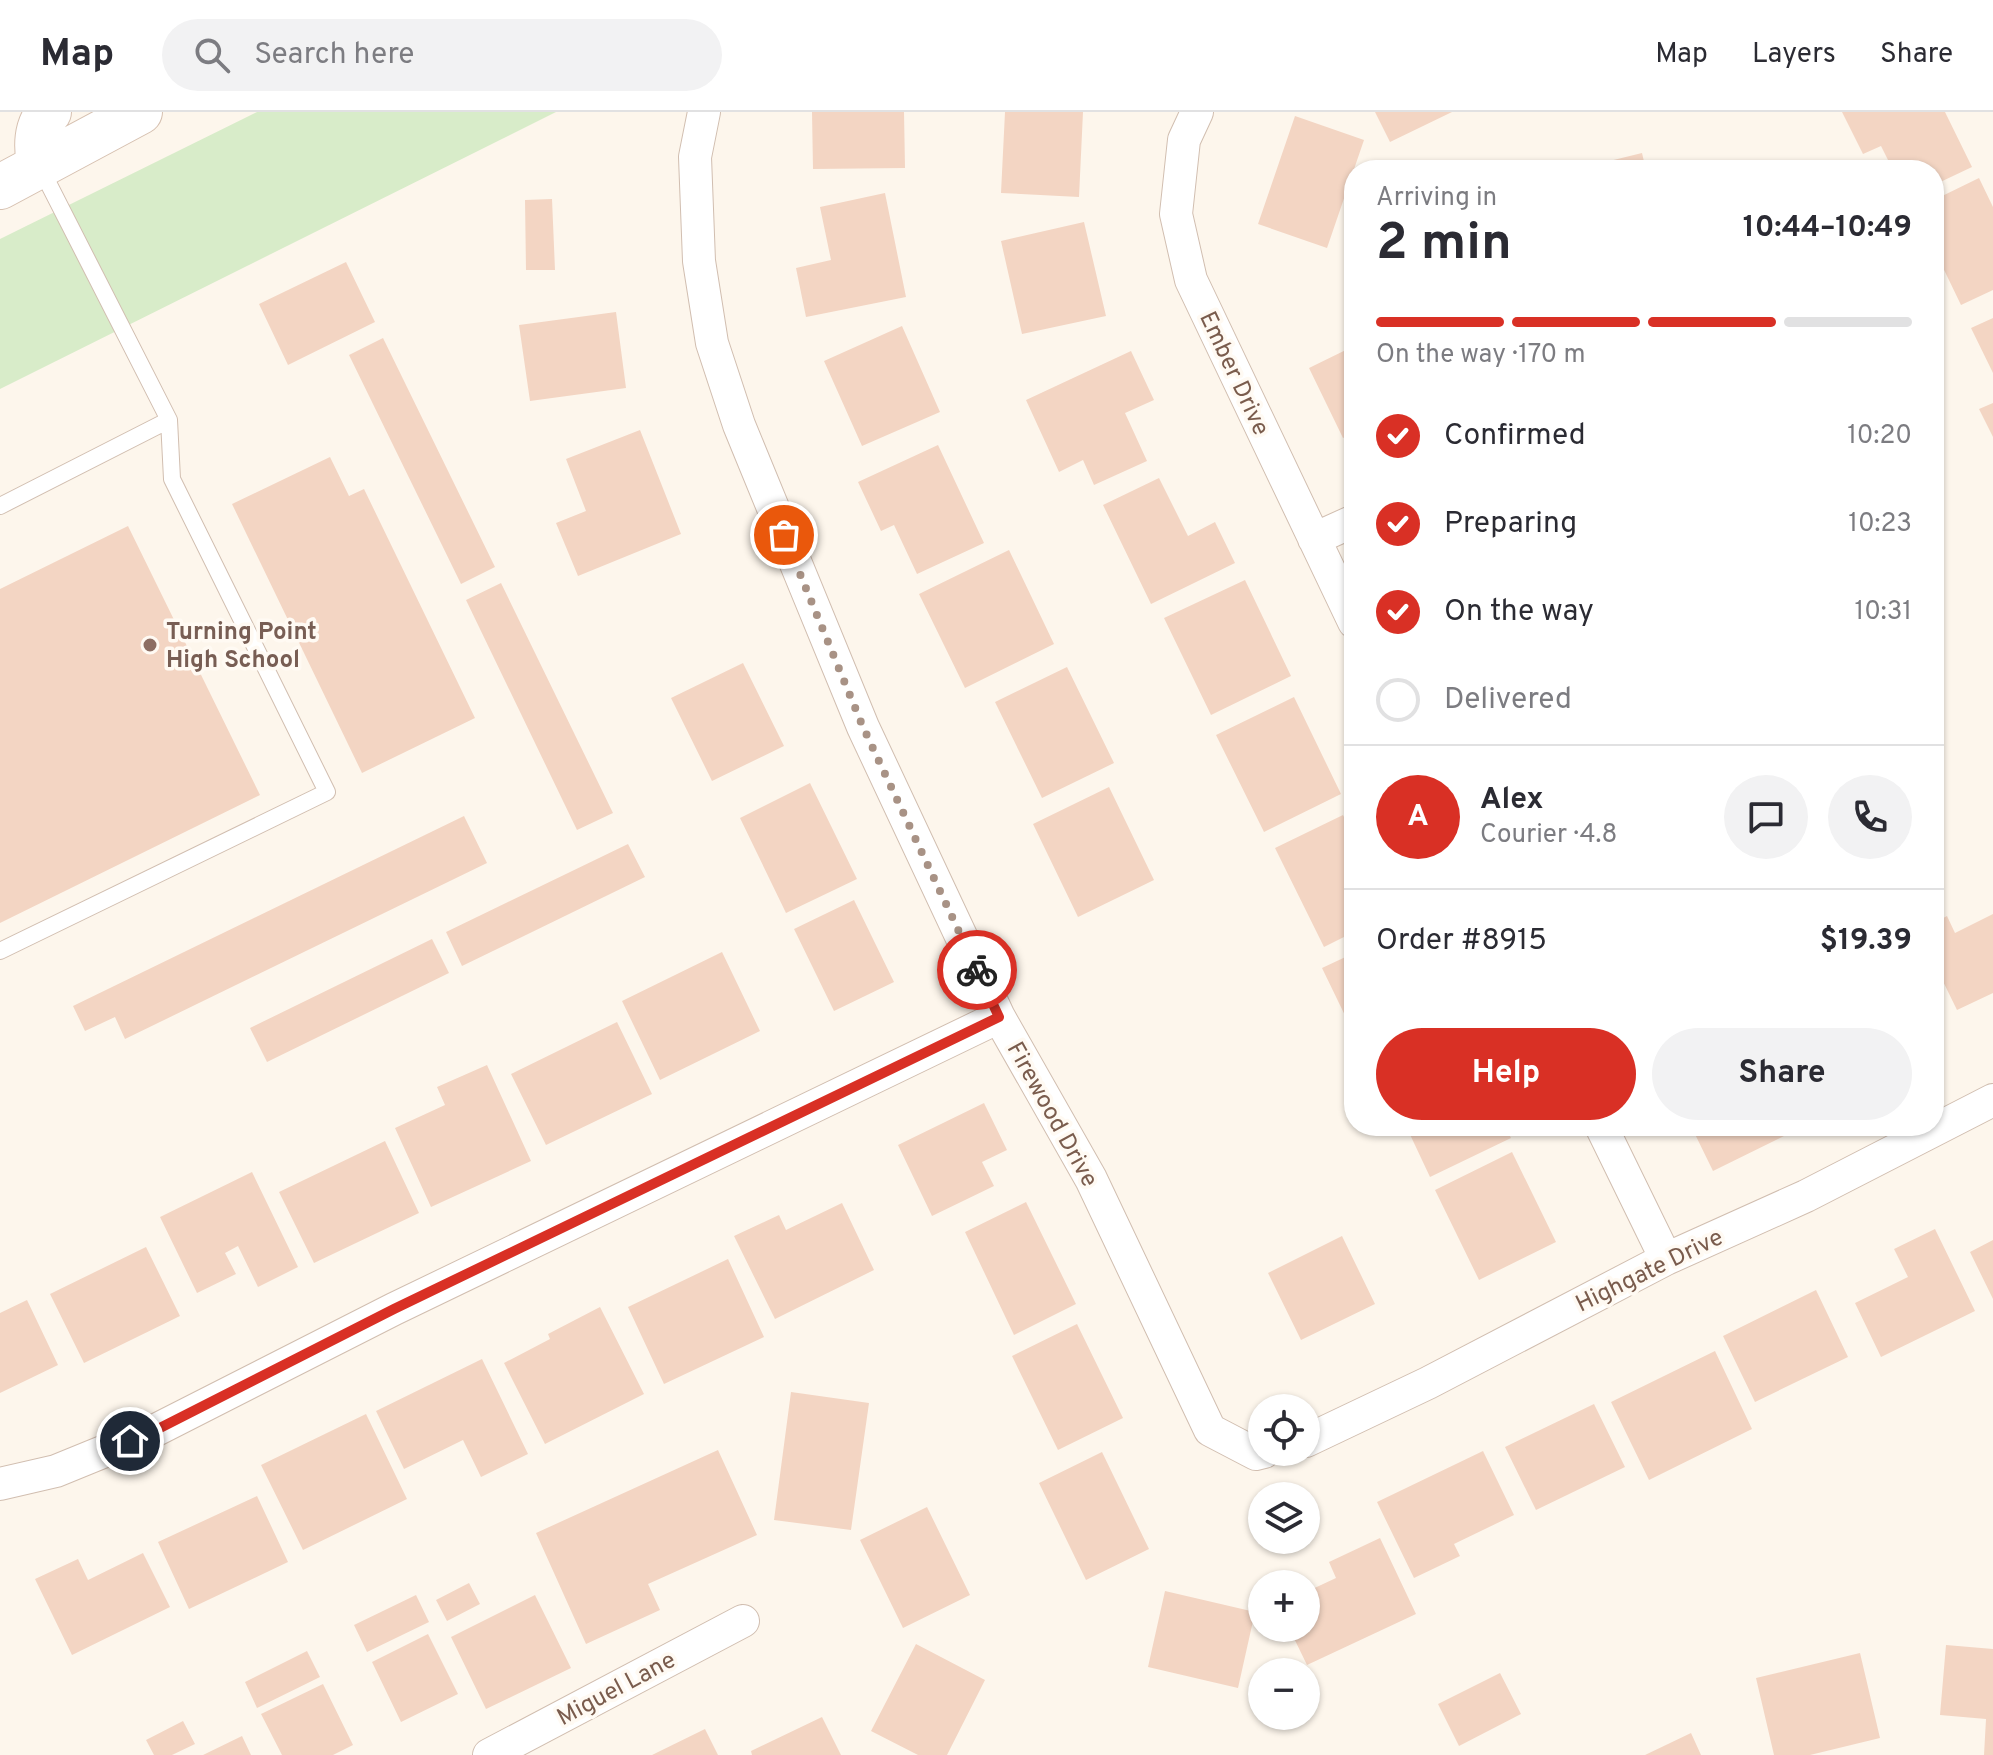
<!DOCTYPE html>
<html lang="en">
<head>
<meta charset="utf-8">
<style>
  body { margin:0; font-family:Overpass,sans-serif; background:#f2f2f3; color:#2b2b33; height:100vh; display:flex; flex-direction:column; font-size:30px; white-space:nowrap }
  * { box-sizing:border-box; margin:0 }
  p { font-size:26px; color:#7c7c81 }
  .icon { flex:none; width:44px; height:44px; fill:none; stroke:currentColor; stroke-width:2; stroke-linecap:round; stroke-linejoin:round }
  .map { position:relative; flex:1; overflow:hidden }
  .details { position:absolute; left:1344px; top:48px; width:600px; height:976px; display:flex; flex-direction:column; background:#fff; border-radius:32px; box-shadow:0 2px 6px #0004 }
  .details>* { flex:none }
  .buttons { position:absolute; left:1248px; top:1282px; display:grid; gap:16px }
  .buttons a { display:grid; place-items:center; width:72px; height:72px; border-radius:50%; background:#fff; box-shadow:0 2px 6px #0004; font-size:40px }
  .pin { position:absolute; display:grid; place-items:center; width:68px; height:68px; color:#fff; margin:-34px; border:4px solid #fff; border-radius:50%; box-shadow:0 2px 8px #0007 }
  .courier { position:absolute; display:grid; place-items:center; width:80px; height:80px; margin:-40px; border:6px solid #d93025; border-radius:50%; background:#fff; color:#222; box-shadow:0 2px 10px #0007 }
  .head em { font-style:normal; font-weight:700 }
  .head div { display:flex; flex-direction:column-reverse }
  .head { display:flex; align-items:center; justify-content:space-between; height:136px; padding:0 32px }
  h1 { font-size:52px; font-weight:700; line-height:60px }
  .bar { display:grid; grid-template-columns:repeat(4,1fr); gap:12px 8px; align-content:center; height:96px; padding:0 32px }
  .bar i { height:10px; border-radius:6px; background:#e1e1e2 }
  .bar .selected { background:#d93025 }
  .bar p { grid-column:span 4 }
  .line { display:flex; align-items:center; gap:20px; padding:0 32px; border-top:2px solid #e1e1e2 }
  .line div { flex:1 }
  .round { display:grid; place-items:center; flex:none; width:84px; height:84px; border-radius:42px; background:#f2f2f3 }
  ol { padding:0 32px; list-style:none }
  li { display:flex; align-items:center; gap:24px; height:88px }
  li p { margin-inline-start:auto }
  li .icon { padding:8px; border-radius:50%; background:#d93025; color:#fff; stroke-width:4 }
  li:last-child { color:#7c7c81 }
  li i { width:44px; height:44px; border:4px solid #e1e1e2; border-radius:50% }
  .button { display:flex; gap:16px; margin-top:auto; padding:16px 32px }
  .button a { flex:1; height:92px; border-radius:48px; background:#d93025; color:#fff; font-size:32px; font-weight:700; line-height:92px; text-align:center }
  .button a+a { background:#f2f2f3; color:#2b2b33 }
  header { display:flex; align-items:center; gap:48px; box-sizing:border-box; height:112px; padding:0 40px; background:#fff; border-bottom:2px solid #e1e1e2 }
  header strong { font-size:38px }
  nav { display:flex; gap:44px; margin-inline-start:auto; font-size:28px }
  .search { width:560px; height:72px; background:#f2f2f3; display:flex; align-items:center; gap:20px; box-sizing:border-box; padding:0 28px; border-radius:44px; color:#7c7c81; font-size:30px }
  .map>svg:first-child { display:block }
</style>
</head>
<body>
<header>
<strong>Map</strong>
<div class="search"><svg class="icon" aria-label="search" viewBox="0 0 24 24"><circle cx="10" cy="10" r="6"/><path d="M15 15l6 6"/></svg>Search here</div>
<nav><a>Map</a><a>Layers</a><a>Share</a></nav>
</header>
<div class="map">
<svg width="1993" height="1643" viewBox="0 0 1993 1643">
  <rect width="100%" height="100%" fill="#fdf6ec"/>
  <path fill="#d8ecc9" d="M257,0H556L0,277V127Z"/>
  <path fill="#f3d5c3" d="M812,0H904L905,56L813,57Z
    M1005,0H1083L1079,85L1001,81Z
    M1375,0H1452L1390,30Z
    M1842,0H1945L1972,55L1934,73V58H1893L1881,34L1863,42Z
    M1295,4L1364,28L1327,136L1258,112Z
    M1642,41L1646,58H1577V57Z
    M1979,66L1993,95V178L1961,193L1934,137V88Z
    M885,81L906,185L806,205L796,156L831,148L820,95Z
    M552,87L555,158H526L525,88Z
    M1084,110L1106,204L1022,222L1001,129Z
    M346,150L375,210L288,253L259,192Z
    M616,200L626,276L530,289L519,213Z
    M1993,206V261L1971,216Z
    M902,214L940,300L862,334L824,249Z
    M383,226L495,455L461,472L349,243Z
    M1354,234V321L1343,326L1309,256Z
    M1131,239L1154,288L1125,301L1147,349L1094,373L1083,348L1059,360L1026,288Z
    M1993,291V325L1979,297Z
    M640,318L681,422L578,464L556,411L586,399L566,347Z
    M938,333L984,431L917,462L894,413L881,419L858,370Z
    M330,345L349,384L364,377L475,606L362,661L232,392Z
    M1159,366L1188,424L1215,410L1235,451L1151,492L1103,393Z
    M128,414L260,683L0,811V477Z
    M1009,438L1054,532L965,576L919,482Z
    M1245,468L1291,564L1211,603L1164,506Z
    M501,471L613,701L577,718L466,488Z
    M743,551L784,634L712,669L671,586Z
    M1067,555L1114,651L1042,686L995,590Z
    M1294,585L1341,682L1264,720L1216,623Z
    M810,671L857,767L786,801L740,706Z
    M1109,675L1154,768L1078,805L1033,712Z
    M1343,703L1354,725V820L1324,835L1275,736Z
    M464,704L487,751L125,927L115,905L85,919L73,894Z
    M628,732L645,765L462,854L446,820Z
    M854,788L894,870L834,899L794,817Z
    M1993,802V881L1957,898L1934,851V811L1947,804L1955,821Z
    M432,827L449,861L267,950L250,916Z
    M722,840L760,919L660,968L622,889Z
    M1354,841V922L1322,856Z
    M617,910L652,982L546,1033L511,962Z
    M487,953L531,1049L431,1095L395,1016L445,993L437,975Z
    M984,991L1007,1038L982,1050L994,1074L932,1104L898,1033Z
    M1406,1014H1505L1511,1026L1430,1065Z
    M1691,1014H1782L1786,1023L1713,1059Z
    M385,1029L419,1101L314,1151L279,1080Z
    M1512,1040L1556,1130L1479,1168L1435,1078Z
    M252,1060L298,1155L258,1175L238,1134L225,1141L236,1162L197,1181L160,1105Z
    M1026,1090L1076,1192L1014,1223L965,1120Z
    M842,1091L874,1158L775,1207L734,1124L779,1103L786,1118Z
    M1935,1117L1975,1199L1881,1245L1855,1191L1908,1165L1894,1137Z
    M1342,1124L1375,1192L1301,1228L1268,1161Z
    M1993,1128V1187L1970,1140Z
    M146,1135L180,1204L84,1251L50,1182Z
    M728,1147L764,1225L664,1272L628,1195Z
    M1816,1178L1848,1245L1755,1290L1723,1224Z
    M27,1188L58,1253L0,1281V1201Z
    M600,1195L644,1282L545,1332L504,1251L550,1227L548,1222Z
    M1077,1212L1123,1306L1058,1338L1012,1244Z
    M1715,1239L1752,1317L1649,1368L1611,1290Z
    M482,1247L528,1342L481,1365L463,1328L404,1357L376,1299Z
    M791,1280L869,1291L851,1418L774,1408Z
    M1594,1292L1625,1355L1536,1398L1505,1335Z
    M366,1302L407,1387L303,1438L261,1353Z
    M718,1338L757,1423L648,1472L660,1498L586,1532L536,1421Z
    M1483,1339L1514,1403L1454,1432L1460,1444L1414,1466L1377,1390Z
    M1102,1340L1149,1437L1086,1468L1039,1371Z
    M257,1384L288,1450L189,1497L158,1430Z
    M927,1395L970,1483L903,1516L860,1428Z
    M1380,1426L1416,1502L1307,1553L1289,1516H1306V1480L1336,1466L1329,1450Z
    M143,1441L170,1495L72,1543L35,1467L78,1447L88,1468Z
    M469,1471L480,1492L447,1509L436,1488Z
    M1165,1479L1255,1500L1238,1576L1148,1555Z
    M416,1483L429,1510L367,1540L354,1513Z
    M535,1483L571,1556L486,1597L451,1525Z
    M428,1522L458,1582L401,1610L372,1550Z
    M916,1532L985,1568L947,1643H918L871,1619Z
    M1946,1533L1993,1537V1643H1984L1986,1607L1940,1603Z
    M307,1539L320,1565L257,1596L245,1570Z
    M1860,1541L1880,1626L1810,1643H1774L1756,1566Z
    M1500,1561L1521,1602L1459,1634L1438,1592Z
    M323,1572L353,1633L333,1643H282L261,1602Z
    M822,1605L841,1643H752L751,1639Z
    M183,1609L195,1632L172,1643H154L146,1628Z
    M705,1617L718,1643H652Z
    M1691,1621L1701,1643H1645Z
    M242,1624L251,1643H203Z"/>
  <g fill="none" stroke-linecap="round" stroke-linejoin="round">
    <g stroke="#d1beb0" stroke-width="18">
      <path id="service" d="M0,394L169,308
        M0,839L327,680L172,367L169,308L40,55"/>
    </g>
    <g stroke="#d1beb0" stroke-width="34">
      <path id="minor" d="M704,0L695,45L699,149L712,231L739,313L863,615L999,905L1091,1067L1210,1318L1256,1342L1264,1340
        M1197,0L1184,28L1176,102L1191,168L1354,510
        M1314,427L1354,409
        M1601,1014L1666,1147
        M1306,1329L1428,1271L1666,1147L1806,1084L1993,988
        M0,1372L56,1359L154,1319L394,1197L999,905
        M489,1643L743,1509"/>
    </g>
    <g stroke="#d6c0b0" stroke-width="46">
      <path id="secondary" d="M39,54C36,35 35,15 49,0
        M0,75L140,0"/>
    </g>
    <use href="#service" stroke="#fff" stroke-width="16"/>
    <use href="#minor" stroke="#fff" stroke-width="32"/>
    <use href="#secondary" stroke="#fff" stroke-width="44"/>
  </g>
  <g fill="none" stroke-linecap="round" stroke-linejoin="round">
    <path stroke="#a89285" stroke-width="8" stroke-dasharray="0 14.4" d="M784,423L863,615L977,858"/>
    <path stroke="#d93025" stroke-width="10" d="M130,1329L154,1319L394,1197L999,905L977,858"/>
  </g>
  <circle fill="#8d6e63" stroke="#fffaf3" stroke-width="3" cx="150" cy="533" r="8"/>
  <g text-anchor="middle" stroke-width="7" stroke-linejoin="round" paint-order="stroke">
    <g font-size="24" fill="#7a5c4d" stroke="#fffaf3">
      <text transform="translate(1235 261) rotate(65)" y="8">Ember Drive</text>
      <text transform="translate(1053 1002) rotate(61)" y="8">Firewood Drive</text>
      <text transform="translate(1649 1158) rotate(-26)" y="8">Highgate Drive</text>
      <text transform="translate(616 1576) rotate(-28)" y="8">Miguel Lane</text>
    </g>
    <g font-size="24" font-weight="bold" fill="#785e54" stroke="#fffaf3" text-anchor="start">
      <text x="166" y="527">Turning Point<tspan x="166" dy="28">High School</tspan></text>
    </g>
  </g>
</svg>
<div class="buttons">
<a><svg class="icon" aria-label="locate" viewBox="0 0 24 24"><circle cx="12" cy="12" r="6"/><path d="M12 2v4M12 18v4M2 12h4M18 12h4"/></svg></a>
<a><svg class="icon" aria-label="layers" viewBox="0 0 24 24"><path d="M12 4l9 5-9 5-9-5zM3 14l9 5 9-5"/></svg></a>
<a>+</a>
<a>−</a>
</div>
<div class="pin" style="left:784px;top:423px;background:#ea580c"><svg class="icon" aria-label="bag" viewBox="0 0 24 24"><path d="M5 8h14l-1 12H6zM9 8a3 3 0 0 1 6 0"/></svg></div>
<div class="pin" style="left:130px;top:1329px;background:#1f2937"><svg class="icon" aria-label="home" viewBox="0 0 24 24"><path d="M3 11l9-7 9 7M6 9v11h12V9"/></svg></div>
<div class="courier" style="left:977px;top:858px"><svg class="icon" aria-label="bike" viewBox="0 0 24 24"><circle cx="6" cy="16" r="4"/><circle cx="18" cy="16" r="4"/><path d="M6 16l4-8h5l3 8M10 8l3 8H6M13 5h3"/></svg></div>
<section class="details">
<div class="head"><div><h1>2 min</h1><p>Arriving in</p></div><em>10:44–10:49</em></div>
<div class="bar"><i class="selected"></i><i class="selected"></i><i class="selected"></i><i></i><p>On the way · 170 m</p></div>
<ol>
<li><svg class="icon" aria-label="check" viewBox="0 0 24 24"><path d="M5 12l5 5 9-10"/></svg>Confirmed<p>10:20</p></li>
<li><svg class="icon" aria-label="check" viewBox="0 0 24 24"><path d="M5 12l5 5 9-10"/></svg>Preparing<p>10:23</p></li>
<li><svg class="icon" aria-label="check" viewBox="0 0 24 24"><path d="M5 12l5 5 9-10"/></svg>On the way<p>10:31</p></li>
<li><i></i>Delivered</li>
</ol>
<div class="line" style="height:144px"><b class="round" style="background:#d93025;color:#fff">A</b><div><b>Alex</b><p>Courier · 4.8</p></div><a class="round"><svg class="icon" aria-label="chat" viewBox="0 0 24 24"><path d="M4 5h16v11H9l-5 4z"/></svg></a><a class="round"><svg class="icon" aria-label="phone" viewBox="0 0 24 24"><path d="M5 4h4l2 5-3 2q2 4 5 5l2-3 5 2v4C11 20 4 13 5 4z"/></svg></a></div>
<div class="line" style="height:104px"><div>Order #8915</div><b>$19.39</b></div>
<div class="button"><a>Help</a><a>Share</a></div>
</section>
</div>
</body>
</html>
